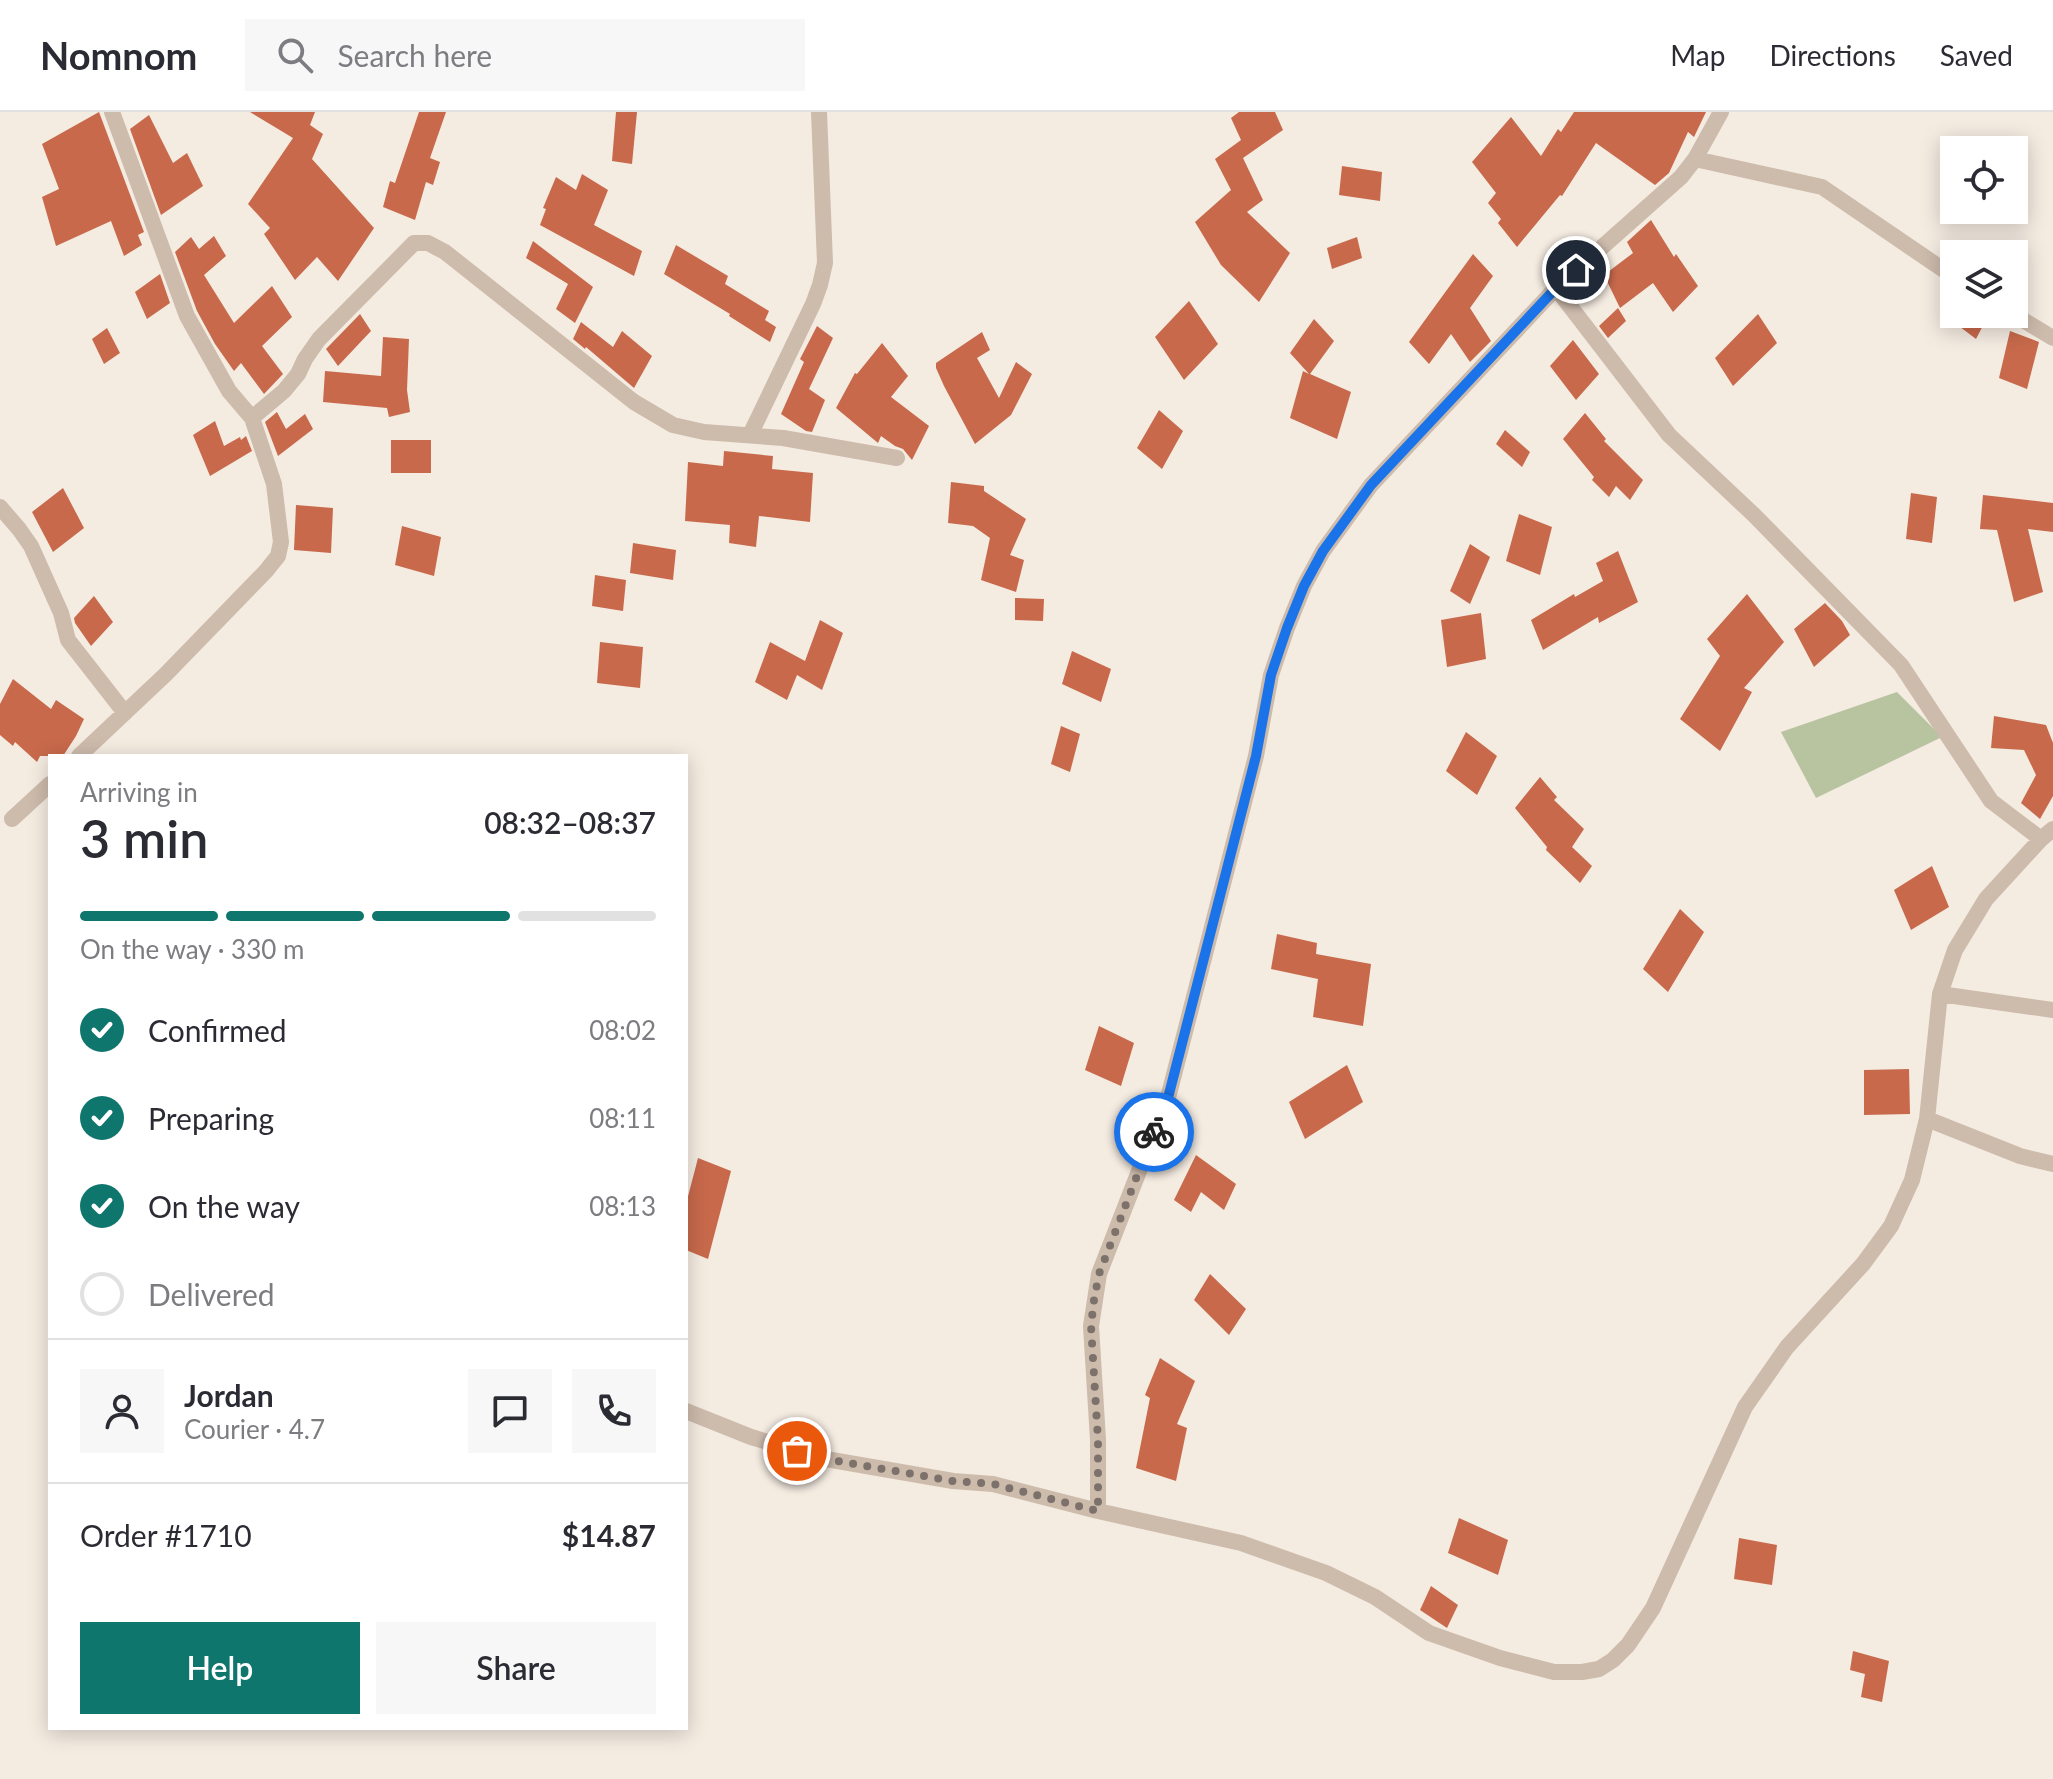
<!DOCTYPE html>
<html lang="en">
<head>
<meta charset="utf-8">
<style>
  body { margin:0; font-family:Lato,sans-serif; background:#f7f7f7; color:#2b2b33; height:100vh; display:flex; flex-direction:column; font-size:30px; white-space:nowrap }
  * { box-sizing:border-box; margin:0 }
  p { font-size:26px; color:#7c7c81 }
  .icon { flex:none; width:44px; height:44px; fill:none; stroke:currentColor; stroke-width:2; stroke-linecap:round; stroke-linejoin:round }
  .map { position:relative; flex:1; overflow:hidden }
  .side { position:absolute; left:48px; top:642px; width:640px; height:976px; display:flex; flex-direction:column; background:#fff; border-radius:0px; box-shadow:0 4px 20px #0003 }
  .side>* { flex:none }
  .fabs { position:absolute; left:1940px; top:24px; display:grid; gap:16px }
  .fabs a { display:grid; place-items:center; width:88px; height:88px; border-radius:0px; background:#fff; box-shadow:0 4px 20px #0003; font-size:40px }
  .pin { position:absolute; display:grid; place-items:center; width:68px; height:68px; color:#fff; margin:-34px; border:4px solid #fff; border-radius:50%; box-shadow:0 2px 8px #0007 }
  .courier { position:absolute; display:grid; place-items:center; width:80px; height:80px; margin:-40px; border:6px solid #1a73e8; border-radius:50%; background:#fff; color:#222; box-shadow:0 2px 10px #0007 }
  .summary em { font-style:normal; font-weight:600 }
  .summary div { display:flex; flex-direction:column-reverse }
  .summary { display:flex; align-items:center; justify-content:space-between; height:136px; padding:0 32px }
  h1 { font-size:52px; font-weight:600; line-height:60px }
  .bar { display:grid; grid-template-columns:repeat(4,1fr); gap:12px 8px; align-content:center; height:96px; padding:0 32px }
  .bar i { height:10px; border-radius:6px; background:#e1e1e2 }
  .bar .active { background:#0f766e }
  .bar p { grid-column:span 4 }
  .line { display:flex; align-items:center; gap:20px; padding:0 32px; border-top:2px solid #e1e1e2 }
  .line div { flex:1 }
  .round { display:grid; place-items:center; flex:none; width:84px; height:84px; border-radius:0px; background:#f7f7f7 }
  ol { padding:0 32px; list-style:none }
  li { display:flex; align-items:center; gap:24px; height:88px }
  li p { margin-inline-start:auto }
  li .icon { padding:8px; border-radius:50%; background:#0f766e; color:#fff; stroke-width:4 }
  li:last-child { color:#7c7c81 }
  li i { width:44px; height:44px; border:4px solid #e1e1e2; border-radius:50% }
  .cta { display:flex; gap:16px; margin-top:auto; padding:16px 32px }
  .cta a { flex:1; height:92px; border-radius:0px; background:#0f766e; color:#fff; font-size:32px; font-weight:600; line-height:92px; text-align:center }
  .cta a+a { background:#f7f7f7; color:#2b2b33 }
  header { display:flex; align-items:center; gap:48px; box-sizing:border-box; height:112px; padding:0 40px; background:#fff; border-bottom:2px solid #e1e1e2 }
  header strong { font-size:38px }
  nav { display:flex; gap:44px; margin-inline-start:auto; font-size:28px }
  .search { width:560px; height:72px; background:#f7f7f7; display:flex; align-items:center; gap:20px; box-sizing:border-box; padding:0 28px; border-radius:0px; color:#7c7c81; font-size:30px }
  .map>svg:first-child { display:block }
</style>
</head>
<body>
<header>
<strong>Nomnom</strong>
<div class="search"><svg class="icon" aria-label="search" viewBox="0 0 24 24"><circle cx="10" cy="10" r="6"/><path d="M15 15l6 6"/></svg>Search here</div>
<nav><a>Map</a><a>Directions</a><a>Saved</a></nav>
</header>
<div class="map">
<svg width="2053" height="1667" viewBox="0 0 2053 1667">
  <rect width="100%" height="100%" fill="#f4ebe1"/>
  <path fill="#b8c4a0" d="M1897,580L1942,625L1816,686L1781,620Z"/>
  <path fill="#c8694b" d="M99,0L144,120L138,123L142,133L124,144L111,109L56,134L42,85L59,77L42,32Z
    M250,0H315L310,13L323,22L312,47L374,116L338,169L317,145L295,168L264,122L270,116L248,92L293,26Z
    M419,0H446L430,46L440,50L433,73L426,70L415,108L383,95L390,69L395,71Z
    M616,0H637L632,52L612,49Z
    M1239,0H1275L1283,18L1243,46L1263,88L1247,100L1290,141L1259,190L1221,153L1195,110L1231,78L1215,47L1241,28L1231,6Z
    M1574,0H1706L1694,25L1688,20L1669,61L1655,73L1596,31L1562,84L1560,83L1517,135L1498,111L1501,107L1488,91L1496,81L1472,50L1511,5L1541,44L1558,17L1561,20Z
    M149,3L173,51L187,41L203,74L161,103L130,17Z
    M1342,54L1382,60L1380,89L1339,83Z
    M582,62L608,78L594,113L642,139L634,164L540,113L546,97L543,96L556,65L576,78Z
    M1651,108L1674,145L1676,142L1698,174L1673,200L1653,171L1620,196L1604,163L1633,141L1627,130Z
    M214,124L226,144L204,163L234,211L272,174L292,205L262,234L283,262L264,282L241,251L234,259L215,232L197,199L175,140L191,125L199,137Z
    M1357,125L1362,146L1332,157L1327,136Z
    M533,129L593,175L575,211L556,197L568,172L526,146Z
    M676,133L728,164L725,172L769,199L765,208L776,215L770,230L729,204L730,202L664,162Z
    M1473,142L1493,164L1470,196L1491,229L1470,250L1451,222L1429,252L1409,230Z
    M160,162L170,191L147,207L135,180Z
    M1189,189L1218,232L1184,268L1155,225Z
    M1618,196L1626,209L1608,226L1599,214Z
    M360,202L371,219L338,254L326,237Z
    M1758,202L1777,231L1733,274L1715,246Z
    M1943,202H1989L1976,227Z
    M1314,207L1334,229L1310,262L1351,280L1337,327L1290,306L1303,259L1309,262L1290,241Z
    M581,210L613,235L622,219L652,244L634,276L586,235L585,237L573,227Z
    M817,214L833,226L809,277L825,288L812,320L806,319L781,302L804,250L800,247Z
    M107,216L120,241L104,252L92,227Z
    M2010,219L2039,230L2027,277L1999,266Z
    M982,220L990,238L977,246L999,286L1016,250L1032,262L1011,303L975,332L944,274L936,256V251Z
    M383,225L409,227L407,278L410,300L389,305L387,296L323,290L325,259L381,264Z
    M1573,228L1599,262L1576,288L1550,254Z
    M882,231L908,264L891,285L929,314L912,348L903,337L895,334L881,324L878,331L836,296L855,261L857,262Z
    M1159,298L1183,319L1162,357L1137,336Z
    M277,300L286,317L305,302L313,317L278,344L265,310Z
    M1585,301L1606,327L1604,329L1643,368L1630,388L1616,374L1609,385L1592,368L1594,365L1563,327Z
    M215,309L224,334L240,325L241,328L246,324L252,339L210,364L193,323Z
    M1505,318L1530,340L1522,355L1496,332Z
    M391,328H431V361H391Z
    M724,339L773,344L772,357L813,361L810,410L759,404L756,435L729,431L730,413L685,409L688,350L723,354Z
    M951,370L984,374V379L1026,407L1010,443L1024,448L1016,480L981,468L990,426L973,414L948,411Z
    M63,376L84,416L53,440L32,400Z
    M1911,381L1937,385L1932,431L1906,427Z
    M1983,383L2053,391V420L2028,417L2043,480L2014,490L1997,418L1980,417Z
    M296,393L333,396L331,441L294,438Z
    M1519,402L1552,415L1540,463L1506,449Z
    M402,414L441,425L434,464L395,453Z
    M633,431L676,438L673,468L630,461Z
    M1470,432L1490,445L1470,492L1450,479Z
    M1618,439L1638,490L1599,511L1598,505L1543,538L1531,508L1574,482L1575,485L1603,469L1596,451Z
    M595,463L626,468L623,499L592,494Z
    M1747,482L1784,530L1744,576L1752,580L1720,639L1680,607L1720,544L1707,527Z
    M94,484L113,510L91,534L75,511L74,506Z
    M1015,486L1044,487L1043,509L1015,508Z
    M1825,491L1842,509L1850,523L1814,555L1794,517Z
    M1481,501L1486,547L1447,555L1441,508Z
    M820,508L843,521L822,578L797,563L787,588L755,570L770,530L805,549Z
    M600,530L643,535L640,576L597,571Z
    M1072,539L1111,557L1101,590L1062,572Z
    M13,567L51,597L56,588L84,607L76,624L63,644H40L37,650L15,630L13,634L0,623V592Z
    M1994,604L2046,613L2053,631V684L2040,707L2021,691L2036,663L2024,638L1991,636Z
    M1061,614L1080,622L1070,660L1051,652Z
    M1466,620L1497,644L1477,683L1446,659Z
    M1540,665L1557,685L1554,688L1584,717L1572,735L1592,754L1580,771L1546,738L1547,735L1515,696Z
    M1932,754L1949,795L1911,818L1894,778Z
    M1680,797L1704,820L1668,880L1643,857Z
    M1277,822L1317,831L1316,842L1371,852L1363,914L1313,905L1318,867L1271,857Z
    M1099,914L1134,931L1121,974L1085,958Z
    M1347,953L1363,990L1305,1027L1289,990Z
    M1909,957L1910,1002L1864,1003V958Z
    M1196,1043L1236,1072L1224,1098L1201,1080L1191,1100L1174,1088Z
    M698,1046L731,1059L708,1147L686,1138V1092Z
    M1210,1162L1246,1197L1229,1223L1194,1188Z
    M1160,1246L1195,1269L1177,1312L1187,1316L1176,1369L1136,1356L1150,1286L1145,1283Z
    M1459,1406L1508,1428L1498,1463L1448,1441Z
    M1739,1426L1777,1433L1772,1473L1734,1467Z
    M1431,1474L1458,1493L1447,1516L1420,1498Z
    M1853,1539L1889,1549L1882,1590L1861,1585L1865,1562L1850,1558Z"/>
  <g fill="none" stroke-linecap="round" stroke-linejoin="round">
    <path stroke="#cdbbac" stroke-width="16" d="M1695,47L1822,75L1954,165
      M1556,176L1669,323L1754,403L1901,553L1991,689L2041,727
      M2013,202L2053,226
      M252,306L284,279L298,262L305,247L319,227L414,131H428L445,140L634,290L673,313L704,320L783,326L897,346
      M750,323L813,192L820,173L825,151L819,0
      M0,395L19,417L31,434L61,501L68,528L125,601
      M79,644L166,562L266,459L278,444L281,430L274,372L252,306L229,279L187,204L112,0
      M12,707L50,672
      M1940,882L2053,898
      M1927,1007L2020,1044L2053,1052
      M686,1299L751,1325L820,1346L953,1369L993,1372L1098,1399L1241,1431L1326,1461L1375,1485L1429,1521L1500,1546L1554,1560H1582L1599,1557L1613,1548L1628,1533L1653,1496L1745,1295L1787,1235L1863,1152L1891,1114L1912,1068L1927,1007L1940,882L1955,838L1986,787L2041,727L2053,717
      M1098,1399V1328L1091,1214L1099,1162L1169,982L1256,644L1271,563L1287,516L1304,474L1323,439L1371,373L1556,176L1681,65L1695,47L1721,0"/>
  </g>
  <g fill="none" stroke-linecap="round" stroke-linejoin="round">
    <path stroke="#7c716b" stroke-width="8" stroke-dasharray="0 14.4" d="M797,1339L820,1346L953,1369L993,1372L1098,1399V1328L1091,1214L1094,1188L1099,1162L1154,1020"/>
    <path stroke="#1a73e8" stroke-width="10" d="M1154,1020L1169,982L1256,644L1271,563L1287,516L1304,474L1323,439L1371,373L1556,176L1576,158"/>
  </g>
</svg>
<div class="fabs">
<a><svg class="icon" aria-label="locate" viewBox="0 0 24 24"><circle cx="12" cy="12" r="6"/><path d="M12 2v4M12 18v4M2 12h4M18 12h4"/></svg></a>
<a><svg class="icon" aria-label="layers" viewBox="0 0 24 24"><path d="M12 4l9 5-9 5-9-5zM3 14l9 5 9-5"/></svg></a>
</div>
<div class="pin" style="left:797px;top:1339px;background:#ea580c"><svg class="icon" aria-label="bag" viewBox="0 0 24 24"><path d="M5 8h14l-1 12H6zM9 8a3 3 0 0 1 6 0"/></svg></div>
<div class="pin" style="left:1576px;top:158px;background:#1f2937"><svg class="icon" aria-label="home" viewBox="0 0 24 24"><path d="M3 11l9-7 9 7M6 9v11h12V9"/></svg></div>
<div class="courier" style="left:1154px;top:1020px"><svg class="icon" aria-label="bike" viewBox="0 0 24 24"><circle cx="6" cy="16" r="4"/><circle cx="18" cy="16" r="4"/><path d="M6 16l4-8h5l3 8M10 8l3 8H6M13 5h3"/></svg></div>
<section class="side">
<div class="summary"><div><h1>3 min</h1><p>Arriving in</p></div><em>08:32–08:37</em></div>
<div class="bar"><i class="active"></i><i class="active"></i><i class="active"></i><i></i><p>On the way · 330 m</p></div>
<ol>
<li><svg class="icon" aria-label="check" viewBox="0 0 24 24"><path d="M5 12l5 5 9-10"/></svg>Confirmed<p>08:02</p></li>
<li><svg class="icon" aria-label="check" viewBox="0 0 24 24"><path d="M5 12l5 5 9-10"/></svg>Preparing<p>08:11</p></li>
<li><svg class="icon" aria-label="check" viewBox="0 0 24 24"><path d="M5 12l5 5 9-10"/></svg>On the way<p>08:13</p></li>
<li><i></i>Delivered</li>
</ol>
<div class="line" style="height:144px"><a class="round"><svg class="icon" aria-label="person" viewBox="0 0 24 24"><circle cx="12" cy="8" r="4"/><path d="M4 21q1-7 8-7t8 7"/></svg></a><div><b>Jordan</b><p>Courier · 4.7</p></div><a class="round"><svg class="icon" aria-label="chat" viewBox="0 0 24 24"><path d="M4 5h16v11H9l-5 4z"/></svg></a><a class="round"><svg class="icon" aria-label="phone" viewBox="0 0 24 24"><path d="M5 4h4l2 5-3 2q2 4 5 5l2-3 5 2v4C11 20 4 13 5 4z"/></svg></a></div>
<div class="line" style="height:104px"><div>Order #1710</div><b>$14.87</b></div>
<div class="cta"><a>Help</a><a>Share</a></div>
</section>
</div>
</body>
</html>
